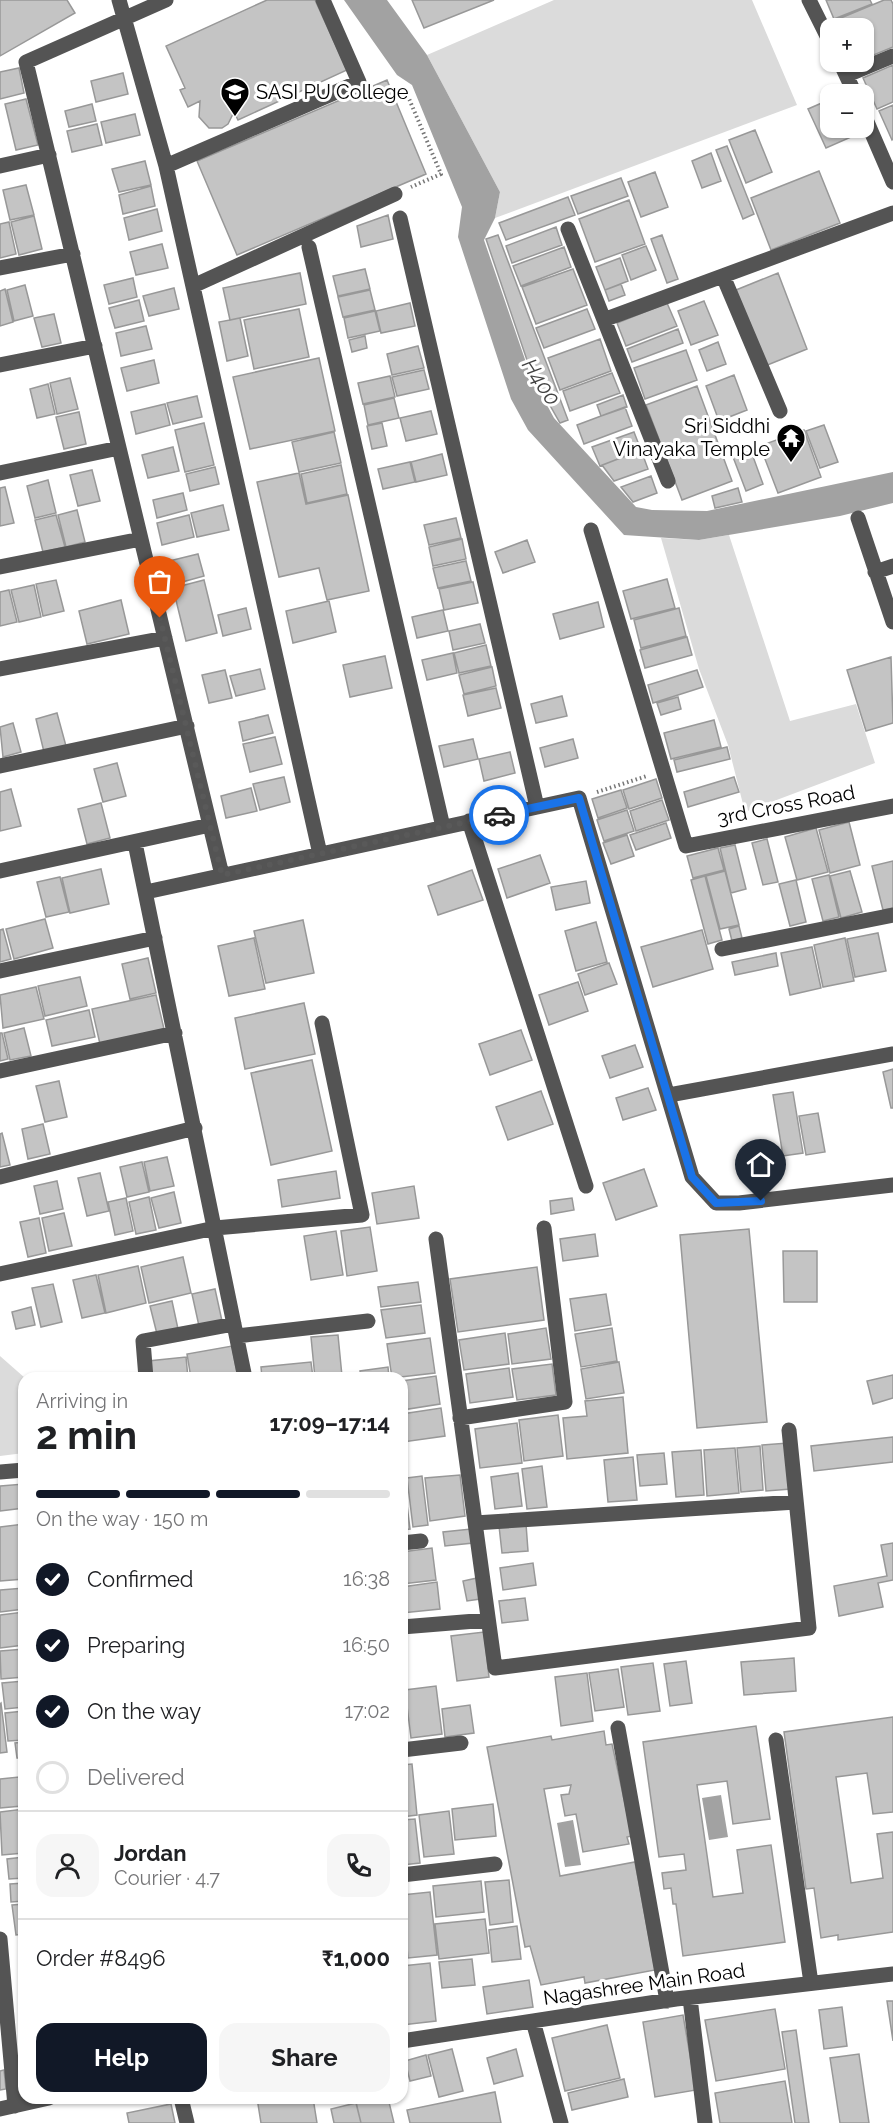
<!DOCTYPE html>
<html lang="en">
<head>
<meta charset="utf-8">
<style>
  body { margin:0; font-family:Raleway,sans-serif; background:#f6f6f6; color:#202124; height:100vh; display:flex; flex-direction:column; font-size:22px; white-space:nowrap }
  * { box-sizing:border-box; margin:0 }
  p { font-size:20px; color:#757577 }
  .icon { flex:none; width:33px; height:33px; fill:none; stroke:currentColor; stroke-width:2; stroke-linecap:round; stroke-linejoin:round }
  .map { position:relative; flex:1; overflow:hidden }
  .side { position:absolute; left:18px; top:1372px; width:390px; height:732px; display:flex; flex-direction:column; background:#fff; border-radius:18px; box-shadow:0 2px 4px #0004 }
  .side>* { flex:none }
  .buttons { position:absolute; left:820px; top:18px; display:grid; gap:12px }
  .buttons a { display:grid; place-items:center; width:54px; height:54px; border-radius:12px; background:#fff; box-shadow:0 2px 4px #0004; font-size:30px }
  .pin { position:absolute; display:grid; place-items:center; width:51px; height:51px; color:#fff; margin:-62px -26px; border-radius:50% 50% 50% 0; rotate:-45deg; box-shadow:0 0 6px #0007 }
  .pin .icon { rotate:45deg }
  .courier { position:absolute; display:grid; place-items:center; width:60px; height:60px; margin:-30px; border:4px solid #1a73e8; border-radius:50%; background:#fff; color:#222; box-shadow:0 2px 8px #0007 }
  .overview em { font-style:normal; font-weight:700 }
  .overview div { display:flex; flex-direction:column-reverse }
  .overview { display:flex; align-items:center; justify-content:space-between; height:102px; padding:0 18px }
  h1 { font-size:39px; font-weight:700; line-height:45px }
  .bar { display:grid; grid-template-columns:repeat(4,1fr); gap:9px 6px; align-content:center; height:72px; padding:0 18px }
  .bar i { height:8px; border-radius:4px; background:#e0e0e0 }
  .bar .on { background:#111827 }
  .bar p { grid-column:span 4 }
  .line { display:flex; align-items:center; gap:15px; padding:0 18px; border-top:2px solid #e0e0e0 }
  .line div { flex:1 }
  .round { display:grid; place-items:center; flex:none; width:63px; height:63px; border-radius:18px; background:#f6f6f6 }
  ol { padding:0 18px; list-style:none }
  li { display:flex; align-items:center; gap:18px; height:66px }
  li p { margin-inline-start:auto }
  li .icon { padding:6px; border-radius:50%; background:#111827; color:#fff; stroke-width:4 }
  li:last-child { color:#757577 }
  li i { width:33px; height:33px; border:3px solid #e0e0e0; border-radius:50% }
  .action { display:flex; gap:12px; margin-top:auto; padding:12px 18px }
  .action a { flex:1; height:69px; border-radius:18px; background:#111827; color:#fff; font-size:24px; font-weight:700; line-height:69px; text-align:center }
  .action a+a { background:#f6f6f6; color:#202124 }
  .map>svg:first-child { display:block }
</style>
</head>
<body>
<div class="map">
<svg width="893" height="2123" viewBox="0 0 893 2123">
  <rect width="100%" height="100%" fill="#fff"/>
  <path fill="#dbdbdb" d="M554,0H752L797,105L495,218L500,192L427,55Z
    M729,535L790,721L856,704L875,763L745,812L728,745L699,669L661,538L699,540Z
    M0,1356L25,1378L24,1453L0,1456Z"/>
  <path fill="#a2a2a2" d="M344,0H387L427,55L500,192L495,218L484,240L530,374L554,418L636,507L652,510L707,511L893,472V503L840,516L699,540L624,535L528,430L511,399L458,237L462,207L412,85L397,75Z
    M721,1795L728,1837L709,1840L702,1798Z
    M573,1820L581,1865L565,1867L557,1823Z"/>
  <path fill="#c4c4c4" stroke="#989898" stroke-width="1.5" d="M0,0H67L75,13L0,56Z
    M267,0H315L347,70L238,120L234,112L228,124L222,128H209L199,117L200,101L188,107L180,90L185,88L166,46Z
    M412,0H494L424,28Z
    M826,0H870L872,4L834,19Z
    M884,0H891L893,4V47L864,59V28H839L836,20Z
    M893,65V102L877,109L863,78Z
    M19,68L24,93L0,99V72Z
    M123,73L128,94L96,102L91,81Z
    M387,80L426,174L237,255L197,161Z
    M26,99L38,145L16,150L5,104Z
    M831,99V128H855L858,134L826,148L808,109Z
    M92,104L96,121L69,127L65,111Z
    M893,105V139L892,140L879,111Z
    M135,114L140,135L106,143L101,122Z
    M97,124L102,145L72,152L67,131Z
    M755,130L772,172L746,183L729,140Z
    M727,146L754,214L743,219L716,150Z
    M711,153L721,181L702,188L692,161Z
    M145,161L151,185L119,192L112,169Z
    M819,171L840,223L771,250L751,198Z
    M655,172L668,207L641,217L628,182Z
    M621,178L628,196L578,214L571,196Z
    M26,185L34,215L10,220L3,190Z
    M151,186L155,206L123,214L119,195Z
    M568,197L575,215L506,240L499,223Z
    M629,200L645,244L595,262L579,219Z
    M157,209L162,231L129,240L124,218Z
    M388,215L393,239L361,247L357,226Z
    M34,216L42,249L19,255L11,222Z
    M9,222L16,254L0,258V224Z
    M556,227L562,245L512,263L506,246Z
    M498,235L568,420L560,423L531,372L486,239Z
    M662,235L678,279L667,283L651,239Z
    M162,244L168,268L136,275L130,252Z
    M646,246L656,270L631,280L622,255Z
    M564,247L571,267L521,286L513,266Z
    M620,258L628,281L605,290L596,267Z
    M365,269L370,289L338,296L333,276Z
    M573,269L587,305L536,324L522,287Z
    M300,273L306,304L230,320L223,288Z
    M778,273L807,349L765,366L736,290Z
    M133,278L137,297L109,304L104,285Z
    M621,284L625,295L609,301L605,290Z
    M25,285L33,316L14,321L7,290Z
    M174,288L179,309L149,316L143,296Z
    M5,289L13,322L0,326V291Z
    M370,290L375,310L343,317L338,297Z
    M139,300L144,321L115,328L109,308Z
    M704,301L718,335L691,345L678,311Z
    M410,303L415,326L381,333L376,311Z
    M667,303L677,326L626,346L617,323Z
    M299,309L309,357L254,369L244,320Z
    M587,309L595,329L544,348L536,328Z
    M375,311L380,331L348,338L344,318Z
    M54,314L61,343L42,347L34,318Z
    M240,318L248,356L227,361L219,322Z
    M146,326L152,349L121,356L116,333Z
    M678,329L683,343L632,362L627,349Z
    M365,336L367,348L352,352L349,340Z
    M600,339L611,371L560,390L548,358Z
    M718,342L726,364L707,371L699,350Z
    M418,346L424,368L392,375L387,354Z
    M686,350L697,380L645,399L634,368Z
    M319,358L335,431L250,449L233,377Z
    M154,360L159,383L127,391L121,368Z
    M424,370L429,389L397,396L392,377Z
    M612,373L620,393L570,411L563,391Z
    M734,375L747,410L719,421L706,386Z
    M390,376L395,397L363,404L358,383Z
    M70,378L78,409L57,414L50,383Z
    M48,384L55,414L37,418L30,389Z
    M697,386L732,481L682,500L646,405Z
    M623,395L627,407L601,416L597,405Z
    M197,396L202,417L173,424L167,403Z
    M394,398L399,418L368,425L364,405Z
    M165,404L170,425L136,434L131,412Z
    M625,407L632,426L584,444L577,425Z
    M431,411L437,434L406,441L400,418Z
    M79,412L86,444L64,449L56,417Z
    M204,423L214,465L185,472L175,430Z
    M382,423L387,446L372,449L367,426Z
    M824,425L838,462L820,468L806,431Z
    M804,430L821,477L778,493L760,446Z
    M334,432L341,463L299,472L292,442Z
    M634,432L641,450L600,466L592,447Z
    M173,447L179,471L148,478L142,455Z
    M641,450L648,469L614,481L602,465Z
    M751,451L763,484L746,491L733,457Z
    M442,454L447,475L416,482L411,462Z
    M410,462L415,482L383,489L378,469Z
    M341,465L347,494L307,503L301,474Z
    M215,467L219,484L190,491L186,474Z
    M92,470L100,501L78,506L70,475Z
    M299,473L306,504L348,495L369,591L327,600L319,568L279,577L257,482Z
    M651,476L657,493L633,502L621,487Z
    M48,480L56,513L35,518L27,486Z
    M5,487L14,523L0,526V488Z
    M738,488L742,502L715,508L712,496Z
    M183,493L187,510L157,518L153,500Z
    M223,505L229,530L197,537L191,513Z
    M77,510L85,542L66,547L58,515Z
    M56,515L65,547L43,552L35,520Z
    M189,515L194,537L162,545L157,523Z
    M456,518L461,538L429,545L424,525Z
    M462,539L466,559L433,566L429,547Z
    M527,540L535,562L503,573L495,552Z
    M198,554L204,576L175,584L169,561Z
    M466,561L471,581L438,588L433,568Z
    M667,579L675,608L631,619L623,591Z
    M56,580L64,611L43,616L36,584Z
    M204,580L217,633L186,641L173,588Z
    M473,582L478,603L444,610L439,589Z
    M34,585L41,617L19,622L11,590Z
    M9,590L17,622L0,626V592Z
    M121,600L129,634L87,644L79,611Z
    M329,601L336,632L293,643L286,611Z
    M598,602L604,627L560,639L553,614Z
    M246,608L251,629L223,636L218,615Z
    M679,608L686,636L641,648L634,620Z
    M443,610L448,631L417,638L412,617Z
    M480,624L485,643L453,650L449,631Z
    M687,637L692,655L645,668L640,650Z
    M486,645L491,666L459,673L454,653Z
    M453,653L457,673L427,680L422,660Z
    M385,656L392,688L350,697L343,665Z
    M891,657L893,723L866,731L847,670Z
    M492,667L496,686L464,694L459,675Z
    M260,669L265,689L236,696L230,676Z
    M225,670L232,698L209,703L202,675Z
    M697,670L703,687L653,703L648,685Z
    M496,688L501,708L468,716L463,695Z
    M562,696L567,716L536,723L531,704Z
    M678,697L681,709L661,715L657,703Z
    M57,713L66,746L44,752L36,719Z
    M268,715L273,733L243,741L239,722Z
    M714,720L721,747L671,759L664,733Z
    M13,723L21,752L3,757L0,727Z
    M275,737L282,764L250,772L243,744Z
    M473,739L478,759L444,767L439,746Z
    M573,739L578,758L545,767L540,748Z
    M727,747L730,759L677,772L674,760Z
    M510,752L515,773L484,781L479,759Z
    M117,763L126,796L103,802L94,769Z
    M284,777L290,802L260,810L253,784Z
    M734,777L739,792L688,807L684,792Z
    M656,779L662,798L629,809L623,790Z
    M251,788L257,811L226,818L221,796Z
    M11,789L21,826L0,831V792Z
    M621,790L627,808L598,818L592,799Z
    M662,800L669,820L636,831L630,811Z
    M101,803L110,838L87,844L78,809Z
    M627,810L634,831L604,841L597,820Z
    M849,822L860,865L830,873L819,830Z
    M666,823L671,838L636,850L630,835Z
    M816,828L828,872L797,880L785,837Z
    M627,835L634,856L611,864L603,843Z
    M767,839L778,882L763,885L752,843Z
    M735,845L746,889L731,893L720,848Z
    M718,848L724,870L693,878L687,856Z
    M540,855L550,883L507,898L498,869Z
    M893,861V908L883,910L872,866Z
    M101,869L109,904L70,913L62,878Z
    M472,870L483,900L438,915L428,886Z
    M725,871L739,925L720,929L706,876Z
    M850,871L862,912L841,918L830,876Z
    M829,875L839,917L823,921L812,879Z
    M705,876L722,940L708,944L691,880Z
    M60,877L69,912L46,917L37,882Z
    M796,880L806,922L790,926L779,884Z
    M586,881L590,903L556,910L551,887Z
    M45,919L53,948L14,959L6,929Z
    M303,920L314,973L266,983L254,931Z
    M596,922L607,962L576,971L565,931Z
    M739,926L742,938L732,941L729,929Z
    M3,929L11,959L0,962V930Z
    M702,930L713,969L653,987L641,947Z
    M878,933L886,971L855,977L847,939Z
    M254,938L265,989L229,996L218,946Z
    M845,938L854,981L823,987L814,945Z
    M812,947L821,988L790,995L781,953Z
    M776,953L778,966L735,975L732,962Z
    M148,958L156,993L130,999L122,964Z
    M609,963L617,984L585,995L578,974Z
    M80,977L87,1006L45,1016L38,986Z
    M578,982L588,1011L549,1025L539,995Z
    M36,987L44,1019L3,1028L0,995Z
    M156,995L164,1029L100,1044L92,1009Z
    M304,1003L315,1054L245,1069L235,1018Z
    M89,1010L95,1037L52,1046L46,1020Z
    M24,1028L31,1056L10,1060L4,1033Z
    M521,1030L532,1060L490,1075L479,1044Z
    M0,1033H2L8,1059L0,1061Z
    M635,1045L643,1067L610,1078L602,1056Z
    M312,1060L332,1151L271,1165L251,1073Z
    M893,1069V1108H891L883,1072Z
    M59,1081L67,1117L45,1122L36,1086Z
    M648,1088L656,1110L623,1120L616,1098Z
    M541,1091L553,1124L508,1140L496,1107Z
    M793,1092L803,1153L783,1156L773,1095Z
    M818,1113L825,1152L806,1155L799,1116Z
    M43,1124L50,1154L28,1159L22,1129Z
    M2,1133L10,1165L0,1167V1134Z
    M167,1157L174,1186L150,1191L144,1162Z
    M142,1162L149,1192L127,1197L120,1167Z
    M644,1169L657,1206L616,1220L603,1183Z
    M336,1171L340,1198L282,1207L278,1180Z
    M100,1173L109,1211L87,1216L78,1178Z
    M57,1181L63,1209L40,1214L34,1186Z
    M414,1186L419,1218L377,1224L372,1193Z
    M174,1192L181,1223L159,1228L151,1198Z
    M149,1197L156,1230L136,1234L129,1202Z
    M126,1198L133,1231L115,1235L108,1202Z
    M572,1198L574,1210L551,1214L550,1201Z
    M64,1213L72,1246L49,1251L42,1218Z
    M39,1218L46,1253L28,1257L20,1222Z
    M370,1227L377,1271L347,1276L341,1231Z
    M749,1229L767,1422L697,1428L680,1235Z
    M336,1231L343,1275L311,1280L304,1236Z
    M595,1234L598,1256L563,1261L560,1239Z
    M783,1251H817V1302H784Z
    M183,1257L191,1293L149,1303L141,1267Z
    M138,1266L146,1303L106,1313L98,1275Z
    M537,1267L544,1320L458,1332L450,1279Z
    M96,1275L105,1313L82,1318L73,1280Z
    M418,1282L421,1302L381,1307L378,1287Z
    M53,1284L62,1322L41,1327L32,1288Z
    M215,1289L222,1321L199,1326L192,1294Z
    M606,1294L611,1325L575,1331L570,1299Z
    M172,1301L178,1329L157,1334L150,1306Z
    M421,1305L425,1333L386,1338L381,1310Z
    M31,1307L35,1325L16,1329L12,1312Z
    M546,1328L551,1359L512,1364L508,1334Z
    M612,1328L617,1361L581,1367L575,1334Z
    M505,1333L509,1364L464,1370L459,1340Z
    M338,1335L342,1376L315,1378L311,1337Z
    M430,1338L435,1373L392,1378L387,1344Z
    M232,1346L238,1378H191L187,1354Z
    M186,1357L188,1378H150L148,1361Z
    M311,1362L313,1378H262L261,1367Z
    M619,1362L624,1393L586,1399L581,1369Z
    M552,1364L556,1395L517,1400L512,1369Z
    M388,1367L389,1378H361L360,1371Z
    M509,1368L513,1397L470,1403L466,1374Z
    M893,1375V1398L873,1404L867,1381Z
    M436,1376L440,1404L402,1410V1381Z
    M623,1397L628,1453L567,1459L563,1418L587,1416L585,1401Z
    M441,1408L445,1436L403,1442L402,1414Z
    M558,1415L563,1456L524,1461L519,1420Z
    M517,1423L522,1463L480,1468L475,1429Z
    M893,1437V1462L814,1471L811,1446Z
    M788,1443L791,1489L766,1491L762,1445Z
    M760,1446L763,1490L741,1492L737,1448Z
    M735,1448L739,1493L707,1496L704,1450Z
    M701,1450L704,1495L676,1497L672,1452Z
    M664,1453L667,1484L640,1486L637,1455Z
    M633,1457L637,1500L608,1502L604,1460Z
    M542,1466L547,1507L527,1509L522,1469Z
    M518,1473L522,1506L495,1509L491,1477Z
    M460,1475L465,1516L430,1521L425,1478Z
    M422,1476L428,1525L413,1527L407,1478Z
    M404,1480L410,1529L402,1530V1481Z
    M24,1484V1508L0,1511V1486Z
    M24,1524V1579L0,1581V1527Z
    M526,1524L528,1551L502,1553L499,1526Z
    M471,1529L473,1543L445,1546L443,1532Z
    M893,1543V1580L878,1583L883,1607L839,1616L834,1586L887,1576L881,1545Z
    M432,1548L436,1580L402,1584V1552Z
    M533,1563L536,1585L503,1590L500,1568Z
    M477,1578L480,1599L467,1601L463,1581Z
    M437,1582L440,1609L402,1613V1587Z
    M24,1588V1609L0,1612V1590Z
    M525,1598L528,1620L502,1623L499,1601Z
    M24,1612V1645L0,1648V1615Z
    M484,1632L489,1677L457,1681L451,1636Z
    M402,1646L407,1685L402,1686Z
    M24,1649V1677L1,1679L0,1651Z
    M794,1658L796,1691L744,1695L741,1662Z
    M686,1661L692,1703L670,1706L664,1664Z
    M653,1663L660,1711L628,1715L621,1667Z
    M618,1669L624,1707L595,1711L589,1673Z
    M587,1673L593,1721L561,1726L555,1677Z
    M24,1681V1707L5,1709L2,1683Z
    M436,1686L442,1734L411,1738L405,1690Z
    M402,1700L406,1735H402Z
    M1,1703L7,1752L0,1753V1704Z
    M470,1705L474,1733L445,1737L442,1709Z
    M24,1711V1740L8,1741L5,1713Z
    M893,1717V1812L873,1814L867,1773L836,1777L851,1883L883,1878L877,1834L893,1832V1932L838,1940V1935L821,1938L814,1888L806,1889L784,1732Z
    M756,1726L770,1819L733,1824L727,1781L697,1785L713,1897L743,1893L737,1850L771,1845L785,1942L683,1956L676,1904H673L671,1888L664,1889L662,1873L686,1870L684,1854L659,1857L643,1742Z
    M604,1731L606,1745L612,1744L632,1836L627,1837L629,1844L583,1852L576,1814L565,1816L561,1795L569,1794L571,1785L544,1789L560,1876L635,1862L655,1970L585,1983L584,1977L541,1985L530,1946L525,1947L487,1747L551,1736L552,1740Z
    M24,1742V1758H17L15,1743Z
    M412,1764L417,1815L402,1817V1765Z
    M19,1777L22,1806L0,1808V1779Z
    M493,1804L496,1836L455,1840L452,1809Z
    M24,1809V1853L2,1855L0,1812Z
    M449,1811L454,1854L424,1857L419,1815Z
    M415,1819L420,1863L402,1865V1820Z
    M24,1857V1878L9,1879L7,1859Z
    M509,1880L513,1922L490,1925L485,1882Z
    M481,1881L484,1912L436,1917L433,1886Z
    M24,1883V1901L11,1902L10,1884Z
    M430,1892L437,1955L408,1958L402,1895Z
    M24,1904V1934L16,1935L12,1905Z
    M485,1919L489,1953L439,1959L435,1924Z
    M517,1926L521,1959L492,1962L489,1930Z
    M19,1937H24V1957H21Z
    M24,1959V2003L19,1960Z
    M472,1959L475,1985L442,1988L439,1962Z
    M430,1963L436,2021L402,2025V1966Z
    M529,1980L533,2007L487,2014L483,1987Z
    M887,2001H893V2041Z
    M842,2007L847,2046L824,2049L819,2010Z
    M775,2009L785,2069L716,2081L705,2020Z
    M683,2015L696,2090L655,2097L643,2022Z
    M607,2025L620,2078L565,2091L552,2038Z
    M796,2030L809,2123H795L782,2032Z
    M452,2049L463,2091L439,2097L428,2055Z
    M516,2049L523,2076L494,2084L487,2058Z
    M859,2054L869,2123H840L830,2058Z
    M426,2055L431,2076L410,2081L405,2061Z
    M4,2070L6,2089L0,2090V2071Z
    M624,2079L628,2097L572,2110L568,2093Z
    M785,2081L792,2123H720L715,2093Z
    M495,2092L501,2123H410L407,2110Z
    M257,2098H313L317,2123H261Z
    M355,2098H388L394,2123H361Z
    M356,2103L361,2123H334L331,2109Z
    M171,2104L175,2123H129L127,2113Z"/>
  <g fill="none" stroke-linecap="round" stroke-linejoin="round">
    <path stroke="#767676" stroke-width="4" stroke-dasharray="1.5 3" stroke-linecap="butt" d="M404,87L441,174L411,187
      M597,792L647,776"/>
    <path stroke="#545454" stroke-width="15" d="M119,0L166,166L320,854
      M166,0L26,62L222,875
      M809,0L831,44
      M840,62L855,94
      M847,75L893,56
      M864,115L893,182
      M0,166L49,155
      M166,166L359,82L323,0
      M400,218L537,807
      M568,229L668,481
      M309,247L443,827
      M0,268L73,254
      M723,276L780,411
      M193,286L395,194
      M606,319L893,213
      M0,365L95,346
      M0,473L119,448
      M858,518L893,622
      M591,530L686,846L893,806
      M0,567L141,539
      M875,572L893,566
      M0,669L165,638
      M0,766L187,726
      M469,821L586,1186
      M135,843L245,1378
      M0,871L210,825
      M146,892L579,798L692,1177L716,1203H739L893,1185
      M722,949L893,915
      M0,971L155,938
      M0,1071L175,1033
      M669,1095L893,1054
      M0,1177L195,1128
      M436,1239L495,1668L809,1628L789,1430
      M0,1274L215,1228L362,1215L322,1023
      M237,1336L368,1321
      M146,1378L143,1341L234,1324
      M460,1418L565,1402L544,1228
      M0,1472L24,1470
      M475,1523L796,1502
      M402,1543L421,1541
      M402,1627L488,1620
      M618,1728L667,2001
      M776,1740L811,1983
      M402,1750L461,1743
      M402,1875L495,1864
      M0,1939L15,2106
      M690,1998L705,2123
      M533,2021L561,2123
      M402,2041L676,1999L893,1974
      M181,2098L187,2123
      M0,2109L49,2098"/>
  </g>
  <g fill="none" stroke-linecap="round" stroke-linejoin="round">
    <path stroke="#595959" stroke-width="6" stroke-dasharray="0 10.8" d="M160,618L222,875L499,815"/>
    <path stroke="#1a73e8" stroke-width="8" d="M499,815L579,798L692,1177L716,1203L761,1201"/>
  </g>
  <defs>
    <g id="university-pin" transform="scale(1.5)"><path d="M0 17L-7.5 6A9.5 9.5 0 1 1 7.5 6Z" fill="#000" stroke="#fff"/><path d="M0-5L7-2L0 1L-7-2ZM-4 1L0 2.5L4 1V4Q0 6-4 4Z" fill="#fff"/></g>
    <g id="temple-pin" transform="scale(1.5)"><path d="M0 17L-7.5 6A9.5 9.5 0 1 1 7.5 6Z" fill="#000" stroke="#fff"/><path d="M0-6L5-2H3V0L6.5 2.5H4V6H1.5V3h-3V6H-4V2.5H-6.5L-3 0V-2H-5Z" fill="#fff"/></g>
  </defs>
  <g fill-rule="evenodd">
    <use href="#university-pin" x="235" y="92"/>
    <use href="#temple-pin" x="791" y="438"/>
  </g>
  <g text-anchor="middle" stroke-width="6" stroke-linejoin="round" paint-order="stroke">
    <g font-size="20" fill="#000" stroke="#fff" text-anchor="start">
      <text x="256" y="99">SASI PU College</text>
      <text x="770" y="433" text-anchor="end">Sri Siddhi<tspan x="770" dy="23">Vinayaka Temple</tspan></text>
    </g>
    <g font-size="20" fill="#000" stroke="#fff">
      <text transform="translate(786 805) rotate(-11)" y="7">3rd Cross Road</text>
      <text transform="translate(644 1984) rotate(-8)" y="7">Nagashree Main Road</text>
    </g>
    <g font-size="21" font-style="italic" fill="#434343" stroke="#fff">
      <text transform="translate(541 382) rotate(57)" y="7">H400</text>
    </g>
  </g>
</svg>
<div class="buttons">
<a>+</a>
<a>−</a>
</div>
<div class="pin" style="left:160px;top:618px;background:#ea580c"><svg class="icon" aria-label="bag" viewBox="0 0 24 24"><path d="M5 8h14l-1 12H6zM9 8a3 3 0 0 1 6 0"/></svg></div>
<div class="pin" style="left:761px;top:1201px;background:#1f2937"><svg class="icon" aria-label="home" viewBox="0 0 24 24"><path d="M3 11l9-7 9 7M6 9v11h12V9"/></svg></div>
<div class="courier" style="left:499px;top:815px"><svg class="icon" aria-label="car" viewBox="0 0 24 24"><path d="M5 17H2v-5l4-1 3-4h7l3 4 3 1v5h-3M9 17h6M6 11h13"/><circle cx="7" cy="17" r="2"/><circle cx="17" cy="17" r="2"/></svg></div>
<section class="side">
<div class="overview"><div><h1>2 min</h1><p>Arriving in</p></div><em>17:09–17:14</em></div>
<div class="bar"><i class="on"></i><i class="on"></i><i class="on"></i><i></i><p>On the way · 150 m</p></div>
<ol>
<li><svg class="icon" aria-label="check" viewBox="0 0 24 24"><path d="M5 12l5 5 9-10"/></svg>Confirmed<p>16:38</p></li>
<li><svg class="icon" aria-label="check" viewBox="0 0 24 24"><path d="M5 12l5 5 9-10"/></svg>Preparing<p>16:50</p></li>
<li><svg class="icon" aria-label="check" viewBox="0 0 24 24"><path d="M5 12l5 5 9-10"/></svg>On the way<p>17:02</p></li>
<li><i></i>Delivered</li>
</ol>
<div class="line" style="height:108px"><a class="round"><svg class="icon" aria-label="person" viewBox="0 0 24 24"><circle cx="12" cy="8" r="4"/><path d="M4 21q1-7 8-7t8 7"/></svg></a><div><b>Jordan</b><p>Courier · 4.7</p></div><a class="round"><svg class="icon" aria-label="phone" viewBox="0 0 24 24"><path d="M5 4h4l2 5-3 2q2 4 5 5l2-3 5 2v4C11 20 4 13 5 4z"/></svg></a></div>
<div class="line" style="height:78px"><div>Order #8496</div><b>₹1,000</b></div>
<div class="action"><a>Help</a><a>Share</a></div>
</section>
</div>
</body>
</html>
